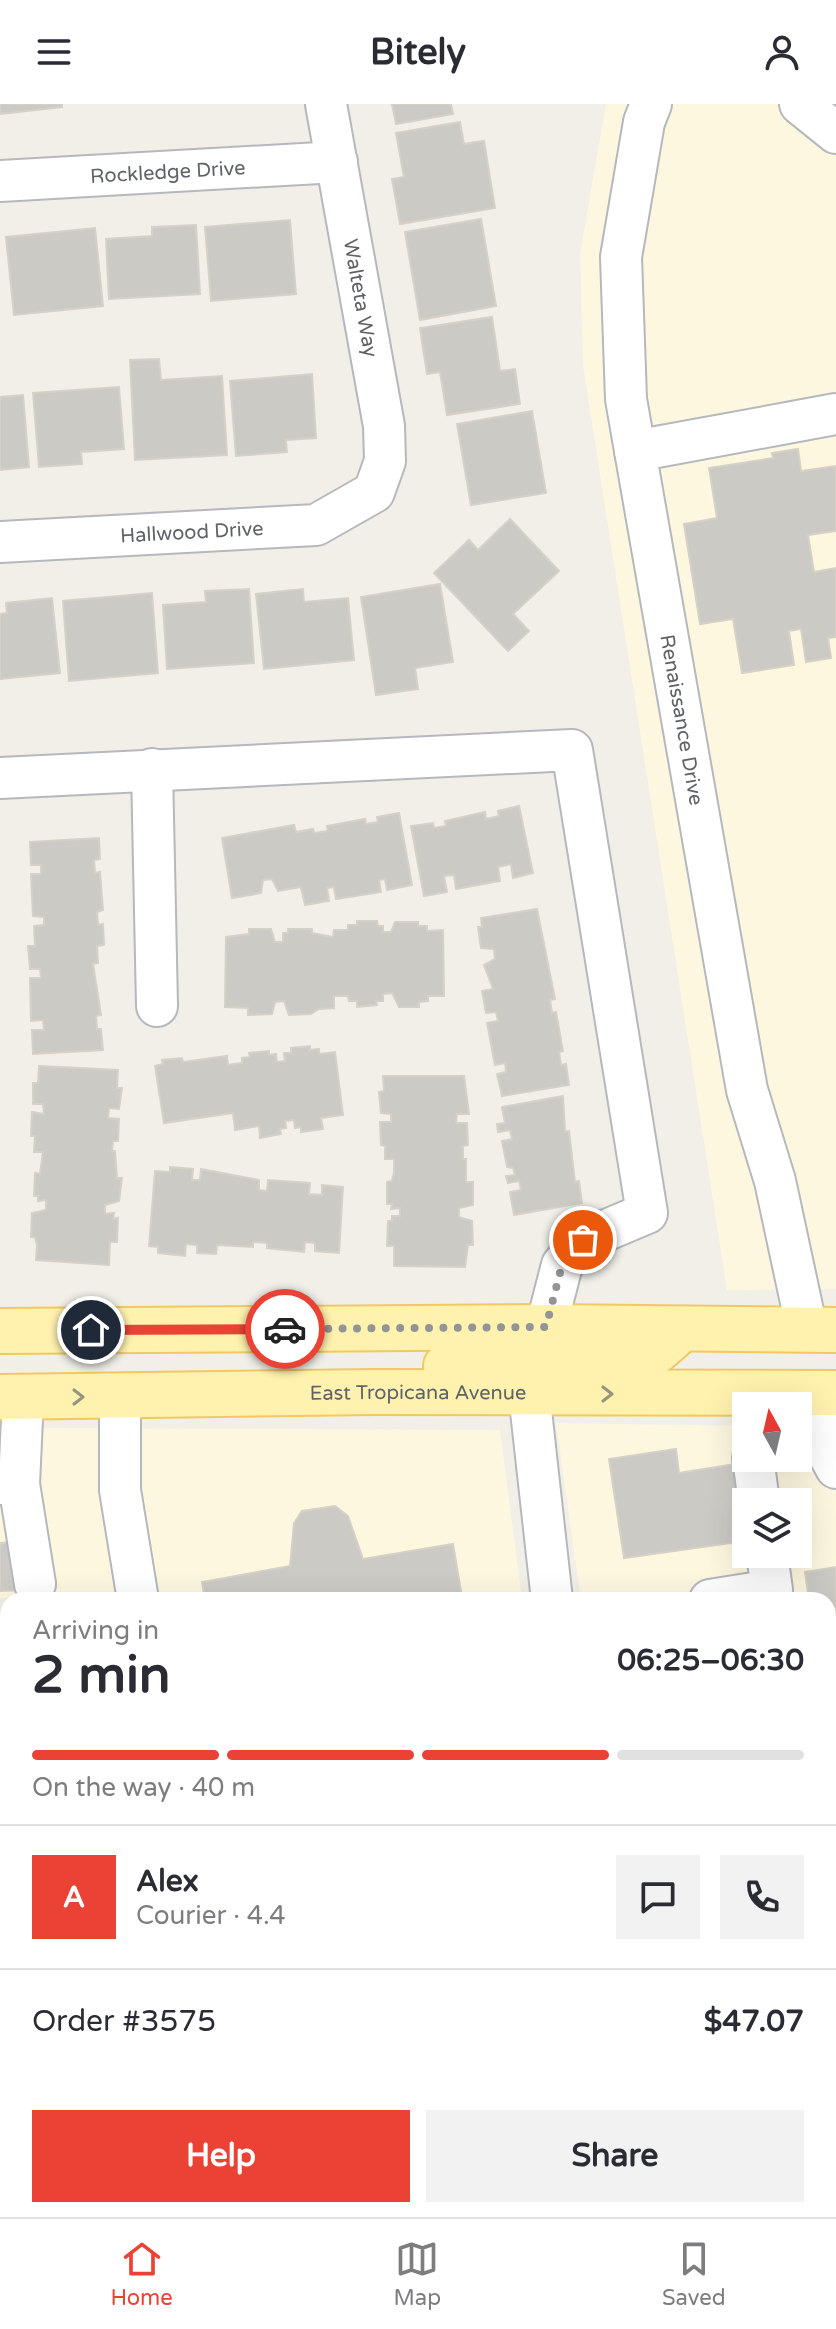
<!DOCTYPE html>
<html lang="en">
<head>
<meta charset="utf-8">
<style>
  body { margin:0; font-family:"Varela Round",sans-serif; background:#f2f2f3; color:#2b2b33; height:100vh; display:flex; flex-direction:column; font-size:30px; white-space:nowrap }
  * { box-sizing:border-box; margin:0 }
  p { font-size:26px; color:#7c7c81 }
  .icon { flex:none; width:44px; height:44px; fill:none; stroke:currentColor; stroke-width:2; stroke-linecap:round; stroke-linejoin:round }
  .map { position:relative; flex:1; overflow:hidden }
  .sheet { position:absolute; left:0px; top:1488px; width:836px; height:626px; display:flex; flex-direction:column; background:#fff; border-radius:24px 24px 0 0; box-shadow:0 8px 32px #0002 }
  .sheet>* { flex:none }
  .needle { width:52px; rotate:352deg }
  .fabs { position:absolute; left:732px; top:1288px; display:grid; gap:16px }
  .fabs a { display:grid; place-items:center; width:80px; height:80px; border-radius:0px; background:#fff; box-shadow:0 8px 32px #0002; font-size:40px }
  .pin { position:absolute; display:grid; place-items:center; width:68px; height:68px; color:#fff; margin:-34px; border:4px solid #fff; border-radius:50%; box-shadow:0 2px 8px #0007 }
  .courier { position:absolute; display:grid; place-items:center; width:80px; height:80px; margin:-40px; border:6px solid #ea4335; border-radius:50%; background:#fff; color:#222; box-shadow:0 2px 10px #0007 }
  .headline em { font-style:normal; font-weight:700 }
  .headline div { display:flex; flex-direction:column-reverse }
  .headline { display:flex; align-items:center; justify-content:space-between; height:136px; padding:0 32px }
  h1 { font-size:52px; font-weight:700; line-height:60px }
  .bar { display:grid; grid-template-columns:repeat(4,1fr); gap:12px 8px; align-content:center; height:96px; padding:0 32px }
  .bar i { height:10px; border-radius:6px; background:#e1e1e2 }
  .bar .selected { background:#ea4335 }
  .bar p { grid-column:span 4 }
  .line { display:flex; align-items:center; gap:20px; padding:0 32px; border-top:2px solid #e1e1e2 }
  .line div { flex:1 }
  .round { display:grid; place-items:center; flex:none; width:84px; height:84px; border-radius:0px; background:#f2f2f3 }
  .cta { display:flex; gap:16px; margin-top:auto; padding:16px 32px }
  .cta a { flex:1; height:92px; border-radius:0px; background:#ea4335; color:#fff; font-size:32px; font-weight:700; line-height:92px; text-align:center }
  .cta a+a { background:#f2f2f3; color:#2b2b33 }
  header { display:flex; justify-content:space-between; align-items:center; height:104px; padding:0 32px; background:#fff; font-size:36px; font-weight:700 }
  .tab-bar { display:flex; justify-content:space-around; align-items:center; height:112px; border-top:2px solid #e1e1e2; background:#fff; font-size:22px; color:#7c7c81 }
  .tab-bar a { display:grid; justify-items:center; gap:4px }
  .tab-bar .selected { color:#ea4335 }
  .map>svg:first-child { display:block }
</style>
</head>
<body>
<header><svg class="icon" aria-label="menu" viewBox="0 0 24 24"><path d="M4 6h16M4 12h16M4 18h16"/></svg>Bitely<svg class="icon" aria-label="person" viewBox="0 0 24 24"><circle cx="12" cy="8" r="4"/><path d="M4 21q1-7 8-7t8 7"/></svg></header>
<div class="map">
<svg width="836" height="2113" viewBox="0 0 836 2113">
  <rect width="100%" height="100%" fill="#f1efe8"/>
  <path fill="#fef7e0" fill-rule="evenodd" d="M606,0H836V1185L727,1186L583,261L580,150Z
    M556,1319L746,1322V1354H798V1323L836,1324V1826H828V1496H581ZM746,1398H798V1450H746Z
    M0,1324L500,1326L522,1496L0,1494Z
    M172,2106H601L602,2113H173Z"/>
  <path fill="#cccac5" stroke="#d6d1c6" stroke-width="2" d="M0,0H62V3L0,10Z
    M392,0H451L453,10L396,20Z
    M460,18L464,40L484,37L495,104L400,120L392,75L404,73L396,29Z
    M481,115L496,202L420,216L405,128Z
    M290,116L296,190L211,197L205,123Z
    M196,121L200,190L109,195L106,135L152,132V123Z
    M95,124L103,202L14,211L6,133Z
    M492,213L500,267L515,265L520,300L447,311L440,268L427,270L420,224Z
    M159,255L161,276L222,272L227,351L135,356L130,256Z
    M312,270L316,334L286,336L287,348L236,352L230,277Z
    M119,283L124,345L81,348L82,360L39,363L33,289Z
    M23,291L29,363L0,366V293Z
    M532,307L546,389L471,401L457,320Z
    M798,345L801,367L836,362V427L808,431L814,468L836,464V533L828,534L831,554L806,558L801,525L789,527L794,561L742,569L733,515L700,520L684,420L717,414L709,364L773,354L772,349Z
    M510,415L559,467L513,510L529,527L508,547L434,469L469,436L478,446Z
    M440,480L453,558L415,564L418,585L376,591L361,493Z
    M249,485L254,559L167,565L163,501L206,498L205,487Z
    M303,485L304,498L348,494L354,556L264,565L256,490Z
    M152,489L158,569L69,577L63,497Z
    M52,494L60,569L0,575V510L7,509L6,499Z
    M519,702L533,769L513,774L511,760L498,763L500,777L456,785L454,771L444,772L447,788L424,792L411,722L433,719L434,724L446,722L445,717L485,708L486,715L499,712L498,707Z
    M399,709L412,781L387,786L385,775L379,776L381,788L336,795L334,783L327,784L329,797L305,801L301,783L278,787L272,775L263,776L261,789L232,794L222,734L294,721L296,728L313,725L314,729L328,727L327,722L365,715L366,720L378,718L377,713Z
    M99,734L100,755L94,756L95,769L100,768L103,806L97,808L98,821L103,820L104,841L97,842L98,859L93,860L101,911L96,912L97,925H101L103,946L33,950L32,926H44L43,916L31,917L30,874H41L40,865H30L28,842H35L34,822L44,821V813L33,812L31,770H41V761H31L30,738Z
    M537,805L555,895L550,896L552,909L556,908L563,947L559,948L561,961L566,960L569,981L502,992L497,970L506,968L505,959L495,961L487,919L498,917L496,908L486,909L482,887L493,885L484,861L495,855L494,845L481,844L478,823H482L481,814Z
    M357,817H377L378,822H383V828H391L395,818H418V822H427V827L443,826L444,892H428V897L419,898V903H399L392,889L383,890V897H376L377,901L357,903V897H349L348,892H334V904L319,905L311,910L289,911L284,897L275,898L272,910L248,911V904L225,903L226,833L249,830V825H271L275,838H283V829H288V825H312V829L333,833L334,826H348V821H357Z
    M310,942V946L319,945V950L335,948L343,1011L321,1014L323,1025L301,1028V1023L295,1024L294,1016L285,1017L286,1024L280,1025L281,1030L260,1034L259,1022L235,1026L233,1009L164,1019L155,962L163,960L162,956L182,954L183,958L227,952L228,961L242,959V954L250,953L249,949L269,947V951L276,950L277,958L285,957L284,949H291V944Z
    M39,962L118,966L117,984H122L119,1005L109,1004L108,1014L119,1015L118,1037H113L112,1047H115L117,1074H122L119,1097L105,1101V1110L114,1109L113,1115L118,1114L117,1138H110L109,1161L36,1156L37,1141L35,1133H31L32,1109L46,1106V1096L38,1097V1092H34L35,1069L40,1070L43,1048H34L35,1032H31L32,1008L44,1010L43,1000H33V979H38Z
    M383,972H464L469,1010H457L456,1019H467L468,1041L463,1042V1055H466V1078H473V1101L459,1104V1113L472,1117L473,1141H468L465,1163L394,1162V1142H387L388,1117H392V1112H400V1104L391,1105L392,1100H387V1078L392,1077L394,1068V1055H385V1042L381,1041L380,1018H391V1010L381,1009L379,988L384,987Z
    M563,992L565,1028L569,1027L575,1078L579,1077L582,1099L514,1111L510,1088L521,1086L519,1077L508,1079L506,1072L515,1071L513,1064L507,1063L502,1037L512,1035L510,1026L498,1028L497,1020L505,1019L502,1003Z
    M170,1063L193,1065L192,1076H200L201,1065L259,1076V1086L267,1087L268,1076L310,1079L309,1090L322,1091V1081L343,1083L339,1149L315,1147V1139L305,1138L304,1148L267,1144V1139L253,1138V1143L217,1141L216,1150L197,1149V1141L186,1140L185,1152L158,1149V1143L149,1142L155,1067L170,1068Z
    M676,1345L679,1369L748,1358L746,1437L624,1454L609,1355Z
    M335,1402L348,1412L363,1455L453,1440L462,1493L443,1496H205L202,1478L290,1462L294,1419L302,1407Z
    M23,1437L25,1486L0,1487V1439Z
    M836,1463V1674L828,1621V1496H809L805,1468Z
    M0,1614L1,1670H6V1693L1,1694L0,1724L6,1725V1749L1,1748L0,1774Z
    M7,1797L8,1966L0,1967V1799Z
    M0,2005H8V2080H0Z"/>
  <g fill="none" stroke-linecap="round" stroke-linejoin="round">
    <g stroke="#b5b8bc" stroke-width="44">
      <g id="minor">
        <path id="s1" d="M651,0L644,18L621,153L626,295L747,986L775,1077L807,1226"/>
        <path d="M800,0L836,29"/>
        <path id="s2" d="M0,77L337,58"/>
        <path d="M635,347L836,310"/>
        <path id="s3" d="M0,438L316,421L374,388L385,357L384,322L326,0"/>
        <path d="M152,665L157,902"/>
        <path d="M0,674L572,646L647,1109L583,1136L562,1161L546,1223"/>
        <path d="M529,1289L552,1496"/>
        <path d="M830,1289V1353L836,1364"/>
        <path d="M120,1293V1386L138,1496"/>
        <path d="M753,1354L759,1398"/>
        <path d="M0,1380H19L23,1293"/>
        <path d="M19,1380L35,1480"/>
        <path d="M710,1496L772,1486L767,1450"/>
        <path d="M638,2106L640,2113"/>
      </g>
    </g>
    <g stroke="#f2c960" stroke-width="48">
      <g id="major">
        <path d="M0,1227L546,1223L836,1226"/>
        <path d="M446,1262C485,1262 529,1265 546,1223"/>
        <path d="M529,1287C540,1242 602,1265 635,1259C650,1256 669,1235 681,1226"/>
        <path id="s4" d="M0,1293L375,1288L836,1289"/>
      </g>
    </g>
    <use href="#minor" stroke="#fff" stroke-width="40"/>
    <use href="#major" stroke="#fff2af" stroke-width="44"/>
  </g>
  <defs><path id="oneway-chevron" d="M-2-3.5L2.5 0L-2 3.5" fill="none" stroke-width="1.6" stroke-linecap="round" stroke-linejoin="round" transform="scale(2)"/></defs>
  <g stroke="#979581">
    <use href="#oneway-chevron" transform="translate(607 1290)"/>
    <use href="#oneway-chevron" transform="translate(78 1293)"/>
  </g>
  <g fill="none" stroke-linecap="round" stroke-linejoin="round">
    <path stroke="#929495" stroke-width="8" stroke-dasharray="0 14.4" d="M285,1225L546,1223L562,1161L583,1136"/>
    <path stroke="#ea4335" stroke-width="10" d="M91,1226L285,1225"/>
  </g>
  <g text-anchor="middle" stroke-width="6" stroke-linejoin="round" paint-order="stroke">
    <g font-size="20" fill="#5f6368" stroke="#fff">
      <text dy="7" stroke="none"><textPath href="#s2" startOffset="168">Rockledge Drive</textPath></text>
      <text transform="translate(361 194) rotate(80)" y="7">Walteta Way</text>
      <text dy="7" stroke="none"><textPath href="#s3" startOffset="192">Hallwood Drive</textPath></text>
      <text dy="7" stroke="none"><textPath href="#s1" startOffset="624">Renaissance Drive</textPath></text>
      <text dy="7" stroke="none"><textPath href="#s4" startOffset="418">East Tropicana Avenue</textPath></text>
    </g>
  </g>
</svg>
<div class="fabs">
<a><svg class="needle" viewBox="-14 -14 28 28"><path d="M0-13l5 13h-10z" fill="#e53935"/><path d="M0 13l5-13h-10z" fill="#7c7c81"/></svg></a>
<a><svg class="icon" aria-label="layers" viewBox="0 0 24 24"><path d="M12 4l9 5-9 5-9-5zM3 14l9 5 9-5"/></svg></a>
</div>
<div class="pin" style="left:583px;top:1136px;background:#ea580c"><svg class="icon" aria-label="bag" viewBox="0 0 24 24"><path d="M5 8h14l-1 12H6zM9 8a3 3 0 0 1 6 0"/></svg></div>
<div class="pin" style="left:91px;top:1226px;background:#1f2937"><svg class="icon" aria-label="home" viewBox="0 0 24 24"><path d="M3 11l9-7 9 7M6 9v11h12V9"/></svg></div>
<div class="courier" style="left:285px;top:1225px"><svg class="icon" aria-label="car" viewBox="0 0 24 24"><path d="M5 17H2v-5l4-1 3-4h7l3 4 3 1v5h-3M9 17h6M6 11h13"/><circle cx="7" cy="17" r="2"/><circle cx="17" cy="17" r="2"/></svg></div>
<section class="sheet">
<div class="headline"><div><h1>2 min</h1><p>Arriving in</p></div><em>06:25–06:30</em></div>
<div class="bar"><i class="selected"></i><i class="selected"></i><i class="selected"></i><i></i><p>On the way · 40 m</p></div>
<div class="line" style="height:144px"><b class="round" style="background:#ea4335;color:#fff">A</b><div><b>Alex</b><p>Courier · 4.4</p></div><a class="round"><svg class="icon" aria-label="chat" viewBox="0 0 24 24"><path d="M4 5h16v11H9l-5 4z"/></svg></a><a class="round"><svg class="icon" aria-label="phone" viewBox="0 0 24 24"><path d="M5 4h4l2 5-3 2q2 4 5 5l2-3 5 2v4C11 20 4 13 5 4z"/></svg></a></div>
<div class="line" style="height:104px"><div>Order #3575</div><b>$47.07</b></div>
<div class="cta"><a>Help</a><a>Share</a></div>
</section>
</div>
<nav class="tab-bar">
<a class="selected"><svg class="icon" aria-label="home" viewBox="0 0 24 24"><path d="M3 11l9-7 9 7M6 9v11h12V9"/></svg>Home</a>
<a><svg class="icon" aria-label="map" viewBox="0 0 24 24"><path d="M3 6l6-2 6 2 6-2v14l-6 2-6-2-6 2zM9 4v14M15 6v14"/></svg>Map</a>
<a><svg class="icon" aria-label="saved" viewBox="0 0 24 24"><path d="M7 4h10v16l-5-4-5 4z"/></svg>Saved</a>
</nav>
</body>
</html>
